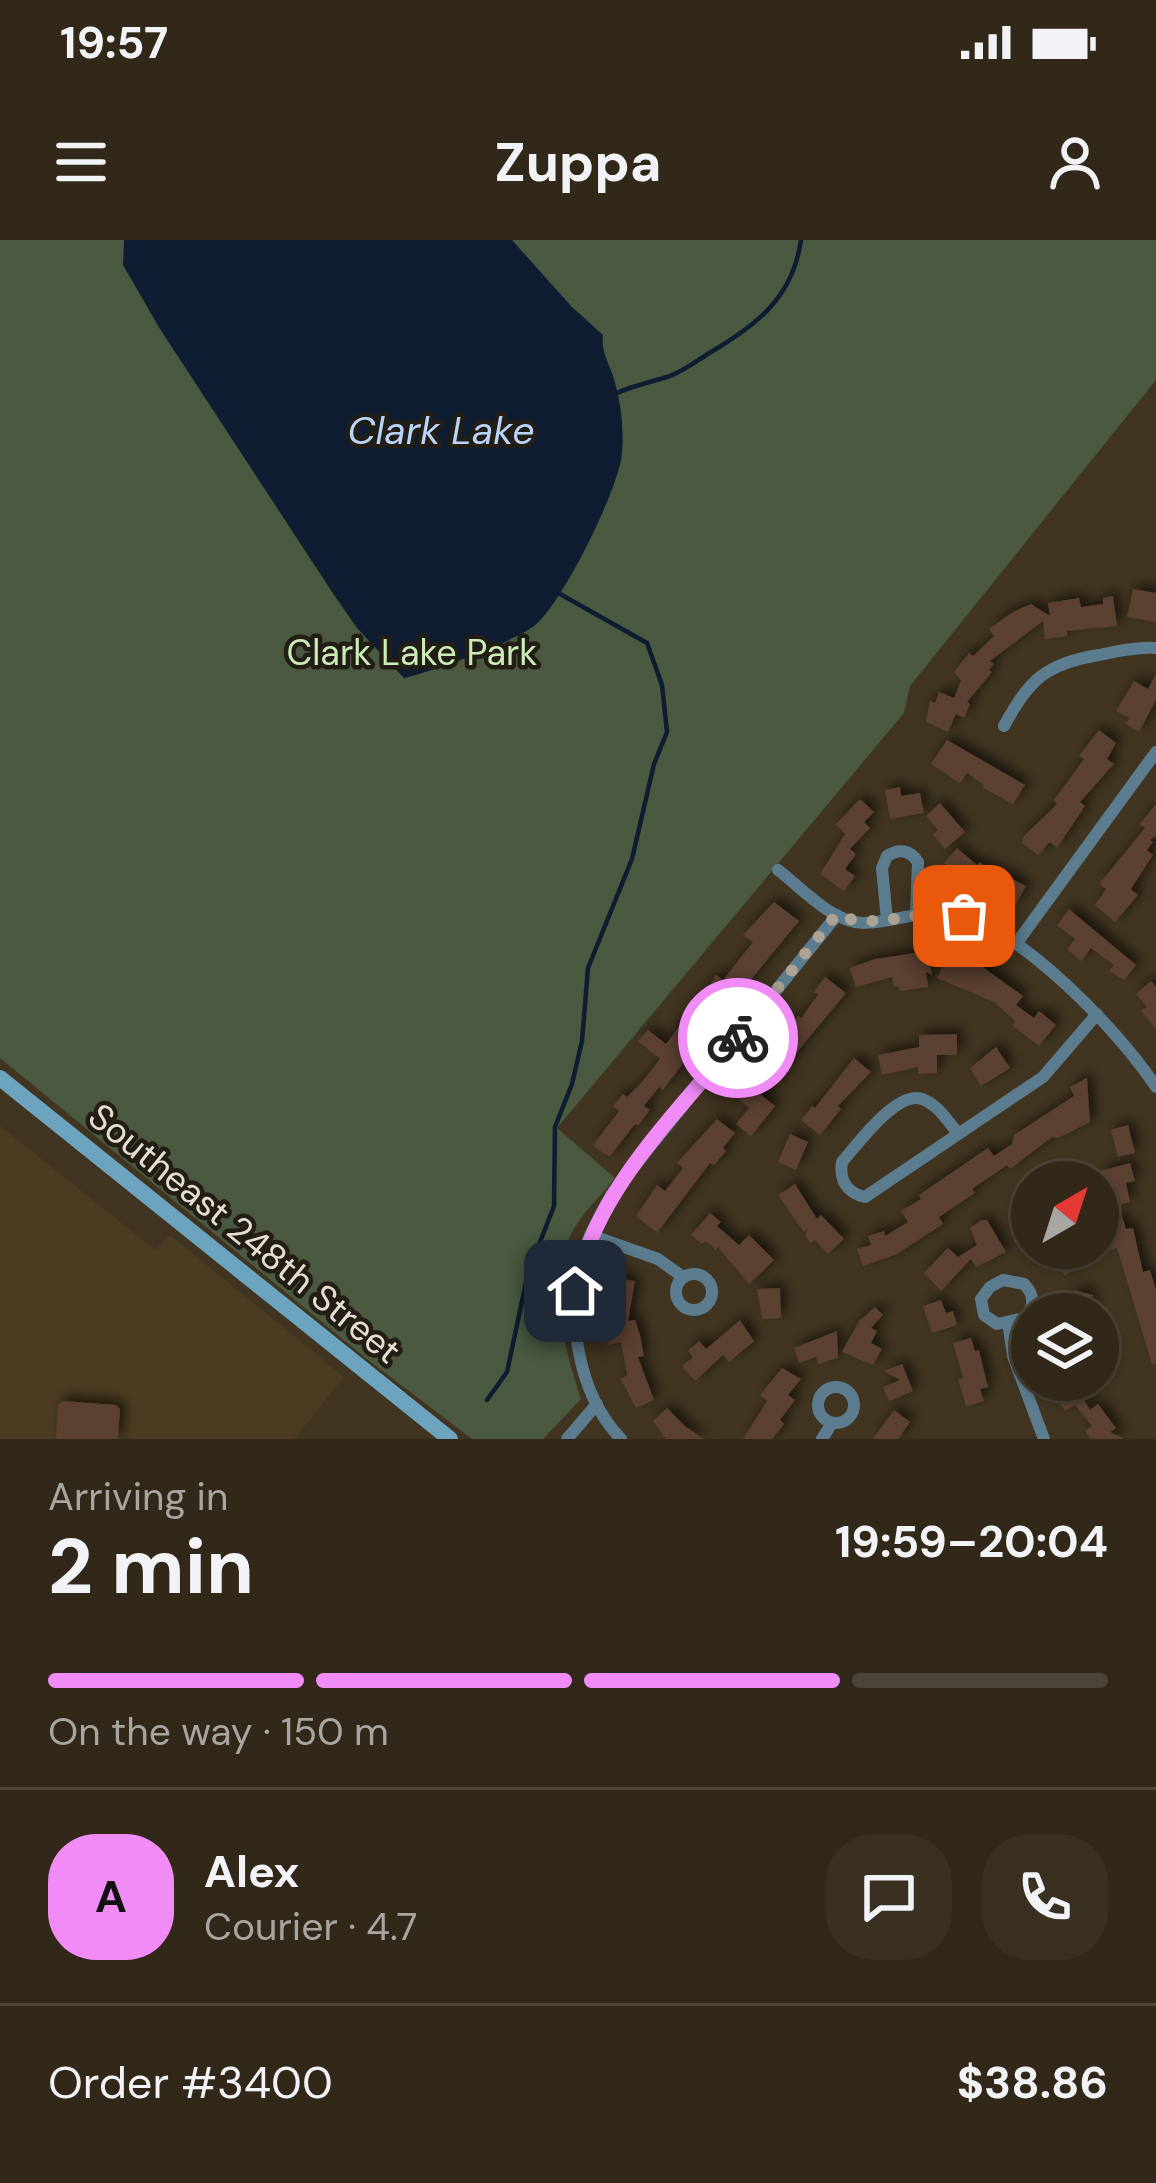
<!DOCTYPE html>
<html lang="en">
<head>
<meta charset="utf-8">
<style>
  body { margin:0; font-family:"DM Sans",sans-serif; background:#393022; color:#f1f3f6; height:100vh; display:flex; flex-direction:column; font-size:45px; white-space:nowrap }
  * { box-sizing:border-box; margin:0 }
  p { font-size:39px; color:#a8a6a2 }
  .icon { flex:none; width:66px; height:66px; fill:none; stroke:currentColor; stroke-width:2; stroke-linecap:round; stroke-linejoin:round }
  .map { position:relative; height:1199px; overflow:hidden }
  .drawer { display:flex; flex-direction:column; background:#312819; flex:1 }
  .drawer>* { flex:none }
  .needle { width:78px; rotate:39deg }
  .controls { position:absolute; left:1011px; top:921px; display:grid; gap:24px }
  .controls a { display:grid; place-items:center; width:108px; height:108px; border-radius:50%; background:#312819; box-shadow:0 3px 9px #0004,0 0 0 3px #4c4438; font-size:60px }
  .pin { position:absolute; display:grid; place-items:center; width:102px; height:102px; color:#fff; margin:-51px; border-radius:24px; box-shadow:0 6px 18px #0006 }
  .courier { position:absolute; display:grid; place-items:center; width:120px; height:120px; margin:-60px; border:9px solid #f18bf5; border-radius:50%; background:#fff; color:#222; box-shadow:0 3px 15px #0007 }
  .headline em { font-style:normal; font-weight:700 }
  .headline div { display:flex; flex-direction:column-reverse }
  .headline { display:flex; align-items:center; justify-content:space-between; height:204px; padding:0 48px }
  h1 { font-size:78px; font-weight:700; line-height:90px }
  .bar { display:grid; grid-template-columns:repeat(4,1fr); gap:18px 12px; align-content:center; height:144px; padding:0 48px }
  .bar i { height:15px; border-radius:9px; background:#4c4438 }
  .bar .selected { background:#f18bf5 }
  .bar p { grid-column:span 4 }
  .line { display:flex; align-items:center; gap:30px; padding:0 48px; border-top:3px solid #4c4438 }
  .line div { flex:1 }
  .round { display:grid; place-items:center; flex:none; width:126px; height:126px; border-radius:48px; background:#393022 }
  .status { display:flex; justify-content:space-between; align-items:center; height:84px; padding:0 60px; background:#312819; direction:ltr }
  .status svg { height:33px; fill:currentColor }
  header { display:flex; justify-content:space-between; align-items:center; height:156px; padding:0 48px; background:#312819; font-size:54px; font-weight:700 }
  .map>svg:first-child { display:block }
</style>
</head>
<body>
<div class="status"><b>19:57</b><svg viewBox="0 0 49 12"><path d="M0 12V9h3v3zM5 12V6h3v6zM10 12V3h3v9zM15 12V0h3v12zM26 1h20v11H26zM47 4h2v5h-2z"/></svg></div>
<header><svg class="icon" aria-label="menu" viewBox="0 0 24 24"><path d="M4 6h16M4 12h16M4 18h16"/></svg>Zuppa<svg class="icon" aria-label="person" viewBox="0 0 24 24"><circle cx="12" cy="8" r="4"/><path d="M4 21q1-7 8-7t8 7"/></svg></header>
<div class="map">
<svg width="1156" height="1199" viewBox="0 0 1156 1199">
  <defs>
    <filter id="shadow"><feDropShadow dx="5.5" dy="-5.5" stdDeviation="6" flood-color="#0009"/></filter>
  </defs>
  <rect width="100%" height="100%" fill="#413521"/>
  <path fill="#4b3c21" d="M0,886L155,1010L170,995L344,1137L294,1199H0Z"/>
  <path fill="#4a5940" d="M0,0H1156V140L910,446L904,473L557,888L615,938C601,956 577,978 569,999C550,1052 564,1108 581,1159L543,1199H472L368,1120L0,818Z"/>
  <path fill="#0e1d32" d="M124,0H512L571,66L603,95C601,114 609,122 614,139C621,162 624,190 622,213C620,247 561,366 534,386C513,402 431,432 404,438L357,388L334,355L160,89L123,25Z"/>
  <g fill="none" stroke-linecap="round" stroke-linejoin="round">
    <path stroke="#0e1d32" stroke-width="4.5" d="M617,153C635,145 652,142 670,136C684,131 698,120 711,112C757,85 793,57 801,0
      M487,1160L507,1132L528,1033L554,966L555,887L572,844L582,801L588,728L632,619L654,524L667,492L662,445L647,403L560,354"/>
  </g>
  <path fill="#5b4130" filter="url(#shadow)" d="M1133,349L1156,353V382L1127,377Z
    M1113,356L1117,386L1067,391V396L1045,399L1043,381L990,421L994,424L989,430L992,432L967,462L970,464L964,478L956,474L948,492L926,482L930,461L935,463L939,452L954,458L961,440L954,432L969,413L973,416L994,396L989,389L1011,373L1031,364L1050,376L1048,363L1079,358L1081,367L1103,364V358Z
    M1156,434V460L1139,492L1126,484L1129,478L1116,471L1134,441L1148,449Z
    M1099,490L1116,503L1107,519L1114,524L1080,562L1085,566L1057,608L1050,602L1038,615L1022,603L1024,596L1057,564L1054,560L1084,519L1079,516Z
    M947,500L1025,545L1013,564L983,548L984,545L967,533L960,543L931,524Z
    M900,547L901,556L920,553L924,573L890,579L885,550Z
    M860,559L874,572L864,582L870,588L850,609L856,614L845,629L855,636L844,651L820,634L845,594L836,584Z
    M940,563L965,592L945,609L933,595L938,590L926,576Z
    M1156,564V596L1150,600L1153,602L1147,610L1153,615L1131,649L1138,655L1115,682L1095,665L1106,649L1099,644L1145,588L1140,584Z
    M957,608L977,625L980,622L991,632L993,629L1026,646L1016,664L975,642L967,651L953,640L958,634L944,623Z
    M774,662L799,681L744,748L735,743L722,762L731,769L720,784L715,781L663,850L659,847L644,866L650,870L638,886L635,884L610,916L603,913L593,905L619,871L613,866L623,854L627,857L642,842L660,819L638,801L648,790L666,804L681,784L684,787L716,735L723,740L753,702L743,695Z
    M1069,669L1136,725L1124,740L1109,731L1114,725L1091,708L1081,721L1067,709L1075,699L1057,685Z
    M928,711L932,735L926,732L928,747L900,751L899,746L894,747L892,737L856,747L850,728L875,719Z
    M964,713L986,725L984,728L1023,756L1016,765L1034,778L1039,771L1056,785L1039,806L1012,785L1015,781L994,762L937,738L947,719L958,725Z
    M825,737L846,753L761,855L775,866L751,896L736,884L749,868L734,855L777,802L774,799L784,787L787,789L798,776L801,778L818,755L814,752Z
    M1151,741L1156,747V789L1141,771L1147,767L1136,754Z
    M957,794V815H937V833L918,834V827L882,835L878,815L919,807V795Z
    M996,807L1010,828L981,846L970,828Z
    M854,818L871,832L838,866L841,869L820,895L801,880L812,866L815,868Z
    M1087,838L1090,882L1058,898L1052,897L1010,929L1007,925L972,949L975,953L939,977L943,984L897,1014L863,1026L857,1009L871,1005L868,996L884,991L885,996L908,982L901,971L921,959L919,955L988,908L994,916L1012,904L1014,895L1074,856L1070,847Z
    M717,879L735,893L723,908L726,911L714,925L710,923L657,993L636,976L657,945L665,951L683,928L677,923Z
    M1128,885L1135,913L1118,917L1111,890Z
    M790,894L808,902L796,930L778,922Z
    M1130,923L1135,941L1126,943L1130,962L1110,967L1101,931Z
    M795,944L817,979L821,975L844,999L828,1014L815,1000L811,1003L805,996L808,988L804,992L778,955Z
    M710,973L721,982L717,986L739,1005L749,995L774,1020L749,1044L718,1007L716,1010L705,1001L702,1004L691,995Z
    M1122,976L1126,989L1133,988L1143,1032L1150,1030L1156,1050V1123L1152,1124L1117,1008L1111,1010L1099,982Z
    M982,980H987L1006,1012L976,1027L971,1019L941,1051L924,1033L948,1008L958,1017L977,1005L970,988Z
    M1045,1008H1069L1082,1022L1065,1036Z
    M616,1038L635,1041L628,1081L635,1080L640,1095L644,1116L638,1117L654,1160L636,1168L621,1139L627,1135L621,1102L608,1105L606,1091Z
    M780,1048L781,1078L762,1079L757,1049Z
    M1074,1050L1093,1055L1089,1070L1093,1074H1060L1063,1062L1070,1064Z
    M941,1060L946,1073L953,1071L957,1085L932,1093L923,1066Z
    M875,1067L883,1075L871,1088L877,1091L871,1103L882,1109L873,1125L842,1112L859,1081Z
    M740,1080L754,1101L729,1122L723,1115L695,1141L682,1126L693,1117L688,1111L699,1101L706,1109Z
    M837,1091L838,1118L818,1124L816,1117L799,1123L794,1108Z
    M971,1098L975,1111L979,1110L988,1147L980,1149L984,1161L966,1166L958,1139L963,1138L953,1103Z
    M902,1124L913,1151L889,1161L883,1147L900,1140L884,1131Z
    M782,1128L801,1139L788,1155L795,1160L780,1180L784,1184L772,1199H743L767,1161L760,1155Z
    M1059,1140H1071L1090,1170L1098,1164L1116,1188L1110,1192L1124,1199H1091L1085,1191L1092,1186L1075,1165L1065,1171L1057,1159L1060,1157L1052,1144Z
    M63,1161L116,1165L120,1169L118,1199H56L58,1165Z
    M667,1168L686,1187L704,1199H666L653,1181Z
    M894,1170L910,1182L898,1199H873Z"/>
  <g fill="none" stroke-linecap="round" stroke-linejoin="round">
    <path stroke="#5b7d8f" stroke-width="12" d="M1004,486C1030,439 1045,424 1099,415C1118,411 1136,407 1156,408
      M778,630C802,648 831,682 863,683C895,683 923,668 955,674C1021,688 1120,792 1156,847
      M887,680L882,628L887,616C899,608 910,610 918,622L916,674
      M1016,704L1156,512
      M957,892C947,880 937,864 922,859C897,850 857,905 842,922C839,940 847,953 865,957L1043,837L1097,774
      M590,995L658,1019L683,1037
      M676 1052a18 18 0 1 1 36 0a18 18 0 1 1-36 0Z
      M1003,1040L1024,1044C1035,1055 1035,1067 1024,1078L997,1084L984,1075L981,1059L990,1047Z
      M1008,1082L1013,1116L1044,1199
      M818 1165a18 18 0 1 1 36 0a18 18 0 1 1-36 0Z
      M567,1199L597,1164
      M621,1199C577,1153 565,1073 583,1014C589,993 601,974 611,955L837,675
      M822,1199L832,1183"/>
    <path stroke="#6ca4c0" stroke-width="16" d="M0,838L450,1199"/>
  </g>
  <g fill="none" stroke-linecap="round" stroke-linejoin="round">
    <path stroke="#aca394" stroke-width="12" stroke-dasharray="0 21.6" d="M738,798L836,675C878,692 921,666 964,676"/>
    <path stroke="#f18bf5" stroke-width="15" d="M575,1051C594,951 675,876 738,798"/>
  </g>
  <g text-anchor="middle" stroke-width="9" stroke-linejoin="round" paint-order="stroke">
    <g font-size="36" fill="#cbebb8" stroke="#231e15">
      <text x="412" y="425">Clark Lake Park</text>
    </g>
    <g font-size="36" fill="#e5ded2" stroke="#231e15">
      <text transform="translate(245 993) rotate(39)" y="13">Southeast 248th Street</text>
    </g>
    <g font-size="39" font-style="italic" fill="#b9d5fb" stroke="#231e15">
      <text x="441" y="204">Clark Lake</text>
    </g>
  </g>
</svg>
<div class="controls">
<a><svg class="needle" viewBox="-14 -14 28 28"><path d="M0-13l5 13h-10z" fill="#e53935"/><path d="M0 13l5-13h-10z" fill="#a8a6a2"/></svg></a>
<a><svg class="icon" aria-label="layers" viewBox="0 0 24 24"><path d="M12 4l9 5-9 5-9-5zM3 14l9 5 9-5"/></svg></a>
</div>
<div class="pin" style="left:964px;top:676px;background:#ea580c"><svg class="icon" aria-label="bag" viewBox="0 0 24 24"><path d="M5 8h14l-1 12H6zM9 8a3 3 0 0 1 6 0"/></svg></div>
<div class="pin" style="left:575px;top:1051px;background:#1f2937"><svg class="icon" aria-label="home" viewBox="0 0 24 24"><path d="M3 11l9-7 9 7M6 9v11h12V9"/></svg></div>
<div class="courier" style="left:738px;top:798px"><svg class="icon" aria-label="bike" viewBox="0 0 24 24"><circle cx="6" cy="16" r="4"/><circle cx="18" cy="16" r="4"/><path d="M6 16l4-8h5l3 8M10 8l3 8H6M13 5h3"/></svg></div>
</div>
<section class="drawer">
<div class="headline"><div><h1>2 min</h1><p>Arriving in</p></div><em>19:59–20:04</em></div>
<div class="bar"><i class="selected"></i><i class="selected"></i><i class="selected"></i><i></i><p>On the way · 150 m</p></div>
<div class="line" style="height:216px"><b class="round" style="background:#f18bf5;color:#111">A</b><div><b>Alex</b><p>Courier · 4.7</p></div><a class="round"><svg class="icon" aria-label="chat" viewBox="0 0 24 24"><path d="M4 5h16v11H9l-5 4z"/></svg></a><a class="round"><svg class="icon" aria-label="phone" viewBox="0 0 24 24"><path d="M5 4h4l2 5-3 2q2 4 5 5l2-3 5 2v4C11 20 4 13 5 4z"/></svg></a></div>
<div class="line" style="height:156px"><div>Order #3400</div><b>$38.86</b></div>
</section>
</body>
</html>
